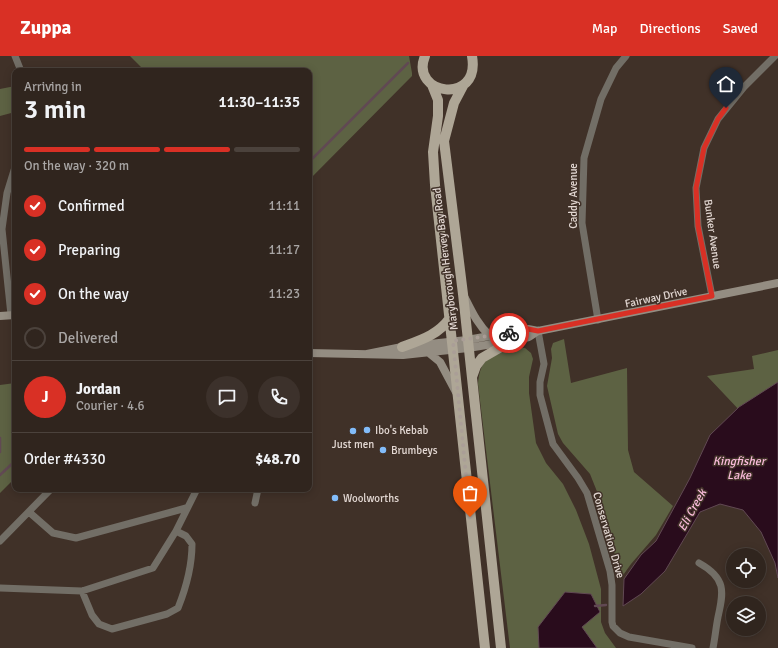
<!DOCTYPE html>
<html lang="en">
<head>
<meta charset="utf-8">
<style>
  body { margin:0; font-family:Signika,sans-serif; background:#3c312b; color:#f1f3f6; height:100vh; display:flex; flex-direction:column; font-size:15px; white-space:nowrap }
  * { box-sizing:border-box; margin:0 }
  p { font-size:13px; color:#a8a5a4 }
  .icon { flex:none; width:22px; height:22px; fill:none; stroke:currentColor; stroke-width:2; stroke-linecap:round; stroke-linejoin:round }
  .map { position:relative; flex:1; overflow:hidden }
  .sheet { position:absolute; left:12px; top:12px; width:300px; height:424px; display:flex; flex-direction:column; background:#30251e; border-radius:8px; box-shadow:0 2px 10px #0003,0 0 0 1px #4b423c }
  .sheet>* { flex:none }
  .fabs { position:absolute; left:726px; top:492px; display:grid; gap:8px }
  .fabs a { display:grid; place-items:center; width:40px; height:40px; border-radius:50%; background:#30251e; box-shadow:0 2px 10px #0003,0 0 0 1px #4b423c; font-size:20px }
  .pin { position:absolute; display:grid; place-items:center; width:34px; height:34px; color:#fff; margin:-41px -17px; border-radius:50% 50% 50% 0; rotate:-45deg; box-shadow:0 0 4px #0007 }
  .pin .icon { rotate:45deg }
  .courier { position:absolute; display:grid; place-items:center; width:40px; height:40px; margin:-20px; border:3px solid #d93025; border-radius:50%; background:#fff; color:#222; box-shadow:0 1px 5px #0007 }
  .overview em { font-style:normal; font-weight:600 }
  .overview div { display:flex; flex-direction:column-reverse }
  .overview { display:flex; align-items:center; justify-content:space-between; height:68px; padding:0 12px }
  h1 { font-size:26px; font-weight:600; line-height:30px }
  .bar { display:grid; grid-template-columns:repeat(4,1fr); gap:6px 4px; align-content:center; height:48px; padding:0 12px }
  .bar i { height:5px; border-radius:3px; background:#4b423c }
  .bar .selected { background:#d93025 }
  .bar p { grid-column:span 4 }
  .line { display:flex; align-items:center; gap:10px; padding:0 12px; border-top:1px solid #4b423c }
  .line div { flex:1 }
  .round { display:grid; place-items:center; flex:none; width:42px; height:42px; border-radius:21px; background:#3c312b }
  ol { padding:0 12px; list-style:none }
  li { display:flex; align-items:center; gap:12px; height:44px }
  li p { margin-inline-start:auto }
  li .icon { padding:4px; border-radius:50%; background:#d93025; color:#fff; stroke-width:4 }
  li:last-child { color:#a8a5a4 }
  li i { width:22px; height:22px; border:2px solid #4b423c; border-radius:50% }
  header { display:flex; align-items:center; gap:24px; box-sizing:border-box; height:56px; padding:0 20px; background:#d93025; color:#fff }
  header strong { font-size:19px }
  nav { display:flex; gap:22px; margin-inline-start:auto; font-size:14px }
  .map>svg:first-child { display:block }
</style>
</head>
<body>
<header>
<strong>Zuppa</strong>
<nav><a>Map</a><a>Directions</a><a>Saved</a></nav>
</header>
<div class="map">
<svg width="778" height="592" viewBox="0 0 778 592">
  <rect width="100%" height="100%" fill="#403128"/>
  <path fill="#5d6243" d="M130,0H409L412,17V20L309,124V15H145Z
    M15,30V56L0,60V33Z
    M564,283L571,327L627,312L628,394L634,416L673,450L656,479L631,508L621,522L600,443L590,418L563,387L558,378L547,330L552,302L551,293L553,287Z
    M509,291L525,292L531,297L533,303L529,321V337L536,387L546,407L563,428L576,454L589,488L601,533V566L605,577L616,592H510L478,328C480,303 489,302 509,291Z
    M778,294V395L707,320L754,313L752,300Z
    M15,327V422L0,437V329Z"/>
  <path fill="#290c1c" stroke="#614953" d="M778,326V522L775,507L761,476L743,454L720,448L700,456L665,515L641,538L623,550L624,523L641,499L656,485L690,422L710,379L739,351Z
    M565,536L591,538L600,556L582,571L597,592H539L538,571Z"/>
  <g fill="none" stroke-linecap="round" stroke-linejoin="round">
    <path stroke="#614953" stroke-width="2.5" d="M309,106L408,7
      M0,382V396
      M0,419L15,405
      M595,550L606,549"/>
    <path stroke="#726e66" stroke-width="7" d="M15,0L21,15
      M712,240L698,170L696,132L704,92L718,63L744,31L775,0
      M11,259L2,173L7,137L15,111
      M598,264L582,167L584,102L601,43L616,12L626,0
      M538,275L544,308L540,326V339L553,388L578,422L587,437L610,515L612,529V566L613,570L620,577L629,581L692,592
      M255,447L258,433
      M29,456L53,477L76,482L186,452
      M0,485L51,433
      M699,507C726,522 724,535 718,561C716,571 715,582 713,592
      M0,532L82,535L153,512L176,475L197,433
      M82,535L92,559L99,568L112,573L167,558L178,552C186,532 192,509 192,488L186,480L176,475"/>
    <path stroke="#948d82" stroke-width="8" d="M465,242C472,256 478,269 490,280
      M0,260L15,259
      M309,297L403,299L468,292L511,285L529,281L538,275
      M429,297L440,306L456,336
      M367,298L402,291L467,284L528,273L538,275L778,227"/>
    <path stroke="#aea696" stroke-width="10" d="M425,0C409,39 481,50 472,0
      M432,29L438,44V60L433,96L435,129L485,592
      M463,30L454,47L444,85L463,238L501,592
      M402,291C421,284 438,279 450,262
      M472,321L476,310L482,302L511,285"/>
  </g>
  <g fill="none" stroke-linecap="round" stroke-linejoin="round">
    <path stroke="#aa9e97" stroke-width="4" stroke-dasharray="0 7.2" d="M470,461L453,285L509,277"/>
    <path stroke="#d93025" stroke-width="5" d="M509,277L528,273L538,275L712,240L698,170L696,132L704,92L718,63L726,52"/>
  </g>
  <g fill="#82bcfa" stroke="#403128" stroke-width="1.5">
    <circle cx="367" cy="374" r="4"/>
    <circle cx="353" cy="375" r="4"/>
    <circle cx="383" cy="394" r="4"/>
    <circle cx="335" cy="442" r="4"/>
  </g>
  <g text-anchor="middle" stroke-width="3" stroke-linejoin="round" paint-order="stroke">
    <g font-size="11" fill="#e3d8d3" stroke="#403128">
      <text transform="translate(573 140) rotate(-90)" y="4">Caddy Avenue</text>
      <text transform="translate(713 178) rotate(82)" y="4">Bunker Avenue</text>
      <text transform="translate(445 203) rotate(-97)" y="4">Maryborough Hervey Bay Road</text>
      <text transform="translate(656 241) rotate(-12)" y="4">Fairway Drive</text>
      <text transform="translate(609 479) rotate(74)" y="4">Conservation Drive</text>
    </g>
    <g font-size="11" fill="#e3d8d3" stroke="#403128" text-anchor="start">
      <text x="375" y="378">Ibo's Kebab</text>
      <text x="353" y="392" text-anchor="middle">Just men</text>
      <text x="391" y="398">Brumbeys</text>
      <text x="343" y="446">Woolworths</text>
    </g>
    <g font-size="12" font-style="italic" fill="#fbbcdc" stroke="#403128">
      <text x="739" y="409">Kingfisher<tspan x="739" dy="14">Lake</tspan></text>
      <text transform="translate(692 454) rotate(-61)" y="4">Eli Creek</text>
    </g>
  </g>
</svg>
<div class="fabs">
<a><svg class="icon" aria-label="locate" viewBox="0 0 24 24"><circle cx="12" cy="12" r="6"/><path d="M12 2v4M12 18v4M2 12h4M18 12h4"/></svg></a>
<a><svg class="icon" aria-label="layers" viewBox="0 0 24 24"><path d="M12 4l9 5-9 5-9-5zM3 14l9 5 9-5"/></svg></a>
</div>
<div class="pin" style="left:470px;top:461px;background:#ea580c"><svg class="icon" aria-label="bag" viewBox="0 0 24 24"><path d="M5 8h14l-1 12H6zM9 8a3 3 0 0 1 6 0"/></svg></div>
<div class="pin" style="left:726px;top:52px;background:#1f2937"><svg class="icon" aria-label="home" viewBox="0 0 24 24"><path d="M3 11l9-7 9 7M6 9v11h12V9"/></svg></div>
<div class="courier" style="left:509px;top:277px"><svg class="icon" aria-label="bike" viewBox="0 0 24 24"><circle cx="6" cy="16" r="4"/><circle cx="18" cy="16" r="4"/><path d="M6 16l4-8h5l3 8M10 8l3 8H6M13 5h3"/></svg></div>
<section class="sheet">
<div class="overview"><div><h1>3 min</h1><p>Arriving in</p></div><em>11:30–11:35</em></div>
<div class="bar"><i class="selected"></i><i class="selected"></i><i class="selected"></i><i></i><p>On the way · 320 m</p></div>
<ol>
<li><svg class="icon" aria-label="check" viewBox="0 0 24 24"><path d="M5 12l5 5 9-10"/></svg>Confirmed<p>11:11</p></li>
<li><svg class="icon" aria-label="check" viewBox="0 0 24 24"><path d="M5 12l5 5 9-10"/></svg>Preparing<p>11:17</p></li>
<li><svg class="icon" aria-label="check" viewBox="0 0 24 24"><path d="M5 12l5 5 9-10"/></svg>On the way<p>11:23</p></li>
<li><i></i>Delivered</li>
</ol>
<div class="line" style="height:72px"><b class="round" style="background:#d93025;color:#fff">J</b><div><b>Jordan</b><p>Courier · 4.6</p></div><a class="round"><svg class="icon" aria-label="chat" viewBox="0 0 24 24"><path d="M4 5h16v11H9l-5 4z"/></svg></a><a class="round"><svg class="icon" aria-label="phone" viewBox="0 0 24 24"><path d="M5 4h4l2 5-3 2q2 4 5 5l2-3 5 2v4C11 20 4 13 5 4z"/></svg></a></div>
<div class="line" style="height:52px"><div>Order #4330</div><b>$48.70</b></div>
</section>
</div>
</body>
</html>
